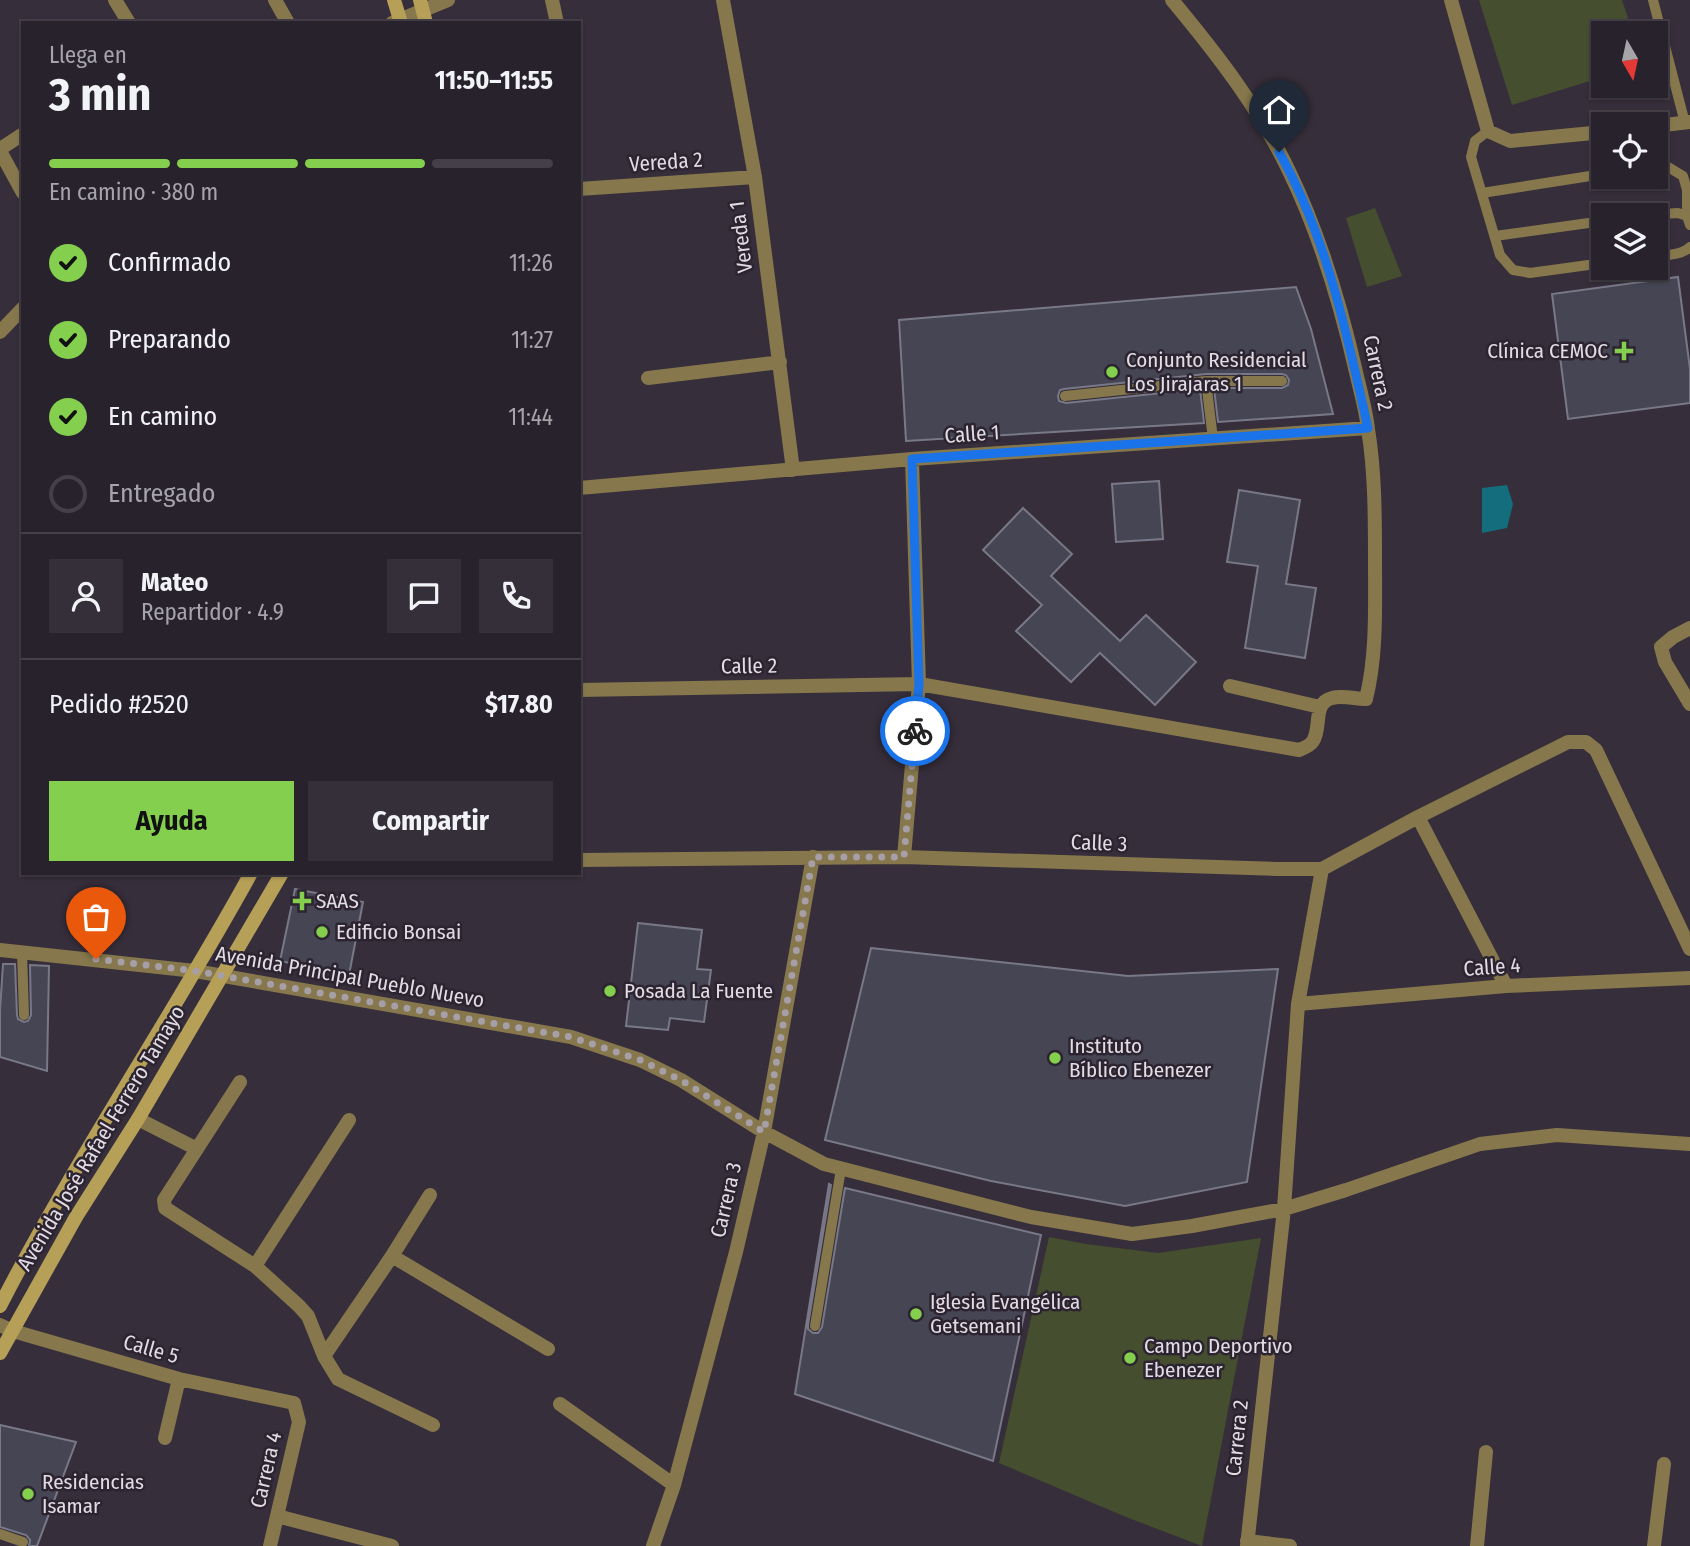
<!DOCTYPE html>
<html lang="es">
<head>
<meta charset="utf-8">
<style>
  body { margin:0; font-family:"Fira Sans Condensed",sans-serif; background:#342f38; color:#f1f3f6; height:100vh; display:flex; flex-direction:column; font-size:26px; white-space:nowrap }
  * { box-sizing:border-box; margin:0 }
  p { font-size:23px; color:#a5a4a9 }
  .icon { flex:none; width:38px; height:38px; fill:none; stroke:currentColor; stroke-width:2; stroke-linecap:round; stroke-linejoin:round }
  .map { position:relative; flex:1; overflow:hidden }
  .details { position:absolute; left:21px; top:21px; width:560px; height:854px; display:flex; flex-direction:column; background:#28222c; border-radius:0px; box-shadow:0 2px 5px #0004,0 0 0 2px #443f48 }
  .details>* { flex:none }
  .needle { width:46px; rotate:171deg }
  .tools { position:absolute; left:1591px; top:21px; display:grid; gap:14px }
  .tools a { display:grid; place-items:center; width:77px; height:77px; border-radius:0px; background:#28222c; box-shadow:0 2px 5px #0004,0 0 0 2px #443f48; font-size:35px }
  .pin { position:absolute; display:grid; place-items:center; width:60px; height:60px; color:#fff; margin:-72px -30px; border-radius:50% 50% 50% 0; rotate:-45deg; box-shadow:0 0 7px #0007 }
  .pin .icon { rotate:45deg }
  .courier { position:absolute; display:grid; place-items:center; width:70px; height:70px; margin:-35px; border:5px solid #1a73e8; border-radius:50%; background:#fff; color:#222; box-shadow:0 2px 9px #0007 }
  .overview em { font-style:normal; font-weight:700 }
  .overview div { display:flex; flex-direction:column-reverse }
  .overview { display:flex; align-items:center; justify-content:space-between; height:119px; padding:0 28px }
  h1 { font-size:46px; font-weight:700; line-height:52px }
  .bar { display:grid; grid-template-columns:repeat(4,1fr); gap:10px 7px; align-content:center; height:84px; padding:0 28px }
  .bar i { height:9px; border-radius:5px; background:#443f48 }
  .bar .selected { background:#84cf4d }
  .bar p { grid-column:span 4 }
  .line { display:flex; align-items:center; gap:18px; padding:0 28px; border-top:2px solid #443f48 }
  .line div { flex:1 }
  .round { display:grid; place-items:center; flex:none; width:74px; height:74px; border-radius:0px; background:#342f38 }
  ol { padding:0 28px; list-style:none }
  li { display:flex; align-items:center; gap:21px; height:77px }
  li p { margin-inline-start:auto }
  li .icon { padding:7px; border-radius:50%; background:#84cf4d; color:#111; stroke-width:4 }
  li:last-child { color:#a5a4a9 }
  li i { width:38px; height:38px; border:4px solid #443f48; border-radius:50% }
  .button { display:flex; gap:14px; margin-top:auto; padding:14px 28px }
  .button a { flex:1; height:80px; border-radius:0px; background:#84cf4d; color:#111; font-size:28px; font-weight:700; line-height:80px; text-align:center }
  .button a+a { background:#342f38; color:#f1f3f6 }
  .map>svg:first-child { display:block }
</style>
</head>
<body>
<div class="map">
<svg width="1690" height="1546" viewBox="0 0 1690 1546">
  <rect width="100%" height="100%" fill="#362e3a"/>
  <path fill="#454f2f" d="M1479,0H1622L1633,33H1603V77L1512,105Z
    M1375,208L1402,276L1367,287L1346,218Z
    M1049,1237L1086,1244L1158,1253L1261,1238L1202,1546L1126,1517L999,1463Z"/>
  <path fill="#136d7c" d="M1507,485L1513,504L1507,528L1482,533V488Z"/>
  <path fill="#454553" stroke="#787888" stroke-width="2" d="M1678,277L1690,369V403L1568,419L1552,294Z
    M1296,287L1311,329L1333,414L1218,422L1214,388H1282L1288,385L1289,380L1286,375L1282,374H1206L1064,389L1060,390L1058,396L1059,401L1066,403L1200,389L1204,423L906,441L899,320Z
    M1159,481L1163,539L1116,542L1112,484Z
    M1239,490L1300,500L1286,584L1316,588L1305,658L1245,648L1258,566L1227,562Z
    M1023,508L1072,554L1051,576L1120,641L1146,615L1196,662L1155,705L1100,653L1071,682L1016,631L1042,605L983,550Z
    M295,889L363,902L349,975L280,961Z
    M638,923L702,930L697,969L711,970L704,1022L670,1018L668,1030L626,1026Z
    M871,948L1128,976L1278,969L1247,1182L1125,1206L991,1181L825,1140Z
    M3,964H15L17,1015L18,1019L24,1022L28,1021L31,1015L30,965L49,966L47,1071L0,1057V1010Z
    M829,1184L831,1185L808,1325V1329L813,1333H818L822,1327L845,1188L1041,1235L993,1461L795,1394Z
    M0,1425L76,1442L37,1546H29L30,1540L26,1535L0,1527Z"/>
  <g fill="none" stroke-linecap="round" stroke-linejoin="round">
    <path stroke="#86784c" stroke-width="10" d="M1653,0L1685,123
      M1488,131L1475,141L1471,157L1500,255L1513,270L1530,273L1603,263
      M1656,168L1668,167L1683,176L1687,190V216
      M1482,193L1603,174
      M1647,215L1678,213L1687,216L1690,225
      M1495,236L1603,221
      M1656,256C1667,255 1682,255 1690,247
      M1206,381H1282
      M1065,396L1206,381L1213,439
      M22,952L24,1015
      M815,1326L841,1169
      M0,1534L23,1542"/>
    <path stroke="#86784c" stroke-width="14" d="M115,0L129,23
      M275,0L288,23
      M552,0L557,23
      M723,0L755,177L793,470
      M1451,0L1488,131L1510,141L1603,132
      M392,23L448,0
      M1656,126L1690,122
      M0,149L23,134
      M0,151L23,193
      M579,189L755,177
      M0,332L23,308
      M648,378L780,362
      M579,488L912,459L1368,428
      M1690,628L1673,637L1661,647L1665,662L1690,704
      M1230,686L1320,707
      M579,690L919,684L1299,750C1304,748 1310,746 1313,741C1322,727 1312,703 1332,698C1342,695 1356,699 1366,699C1377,655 1375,606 1375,561C1375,517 1375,472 1368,429C1366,410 1360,390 1356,372C1340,302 1320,235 1289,171C1259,108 1216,53 1172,0
      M1418,817L1506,986
      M904,857L919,684L912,459
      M579,860L904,857L1276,869H1322L1418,817L1568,742H1586L1596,750L1690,949
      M0,950L195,971L571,1037L640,1060L681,1080L764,1132L824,1164L1031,1217L1132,1234L1192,1226L1284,1209L1346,1190L1480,1144L1557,1135L1690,1144
      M1298,1004L1506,986L1690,978
      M240,1082L164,1200L165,1208L255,1266L299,1306L308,1316L324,1356L338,1379L433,1425
      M138,1119L197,1149
      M392,1256L548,1349
      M255,1266L349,1120
      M0,1325L13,1331L179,1379L294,1403L299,1422L270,1546
      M324,1356L392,1256L430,1195
      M560,1404L674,1485
      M165,1438L179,1379
      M277,1516L392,1546
      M1247,1541L1290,1546
      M653,1546L674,1485L736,1252L764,1132L813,857
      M1247,1546L1284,1209L1298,1004L1322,869
      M1477,1546L1486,1452
      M1654,1546L1664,1464"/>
    <path stroke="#b69f57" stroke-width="14" d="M394,0L401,23
      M420,0L426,23
      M0,1306C76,1158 171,1019 251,873
      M0,1353L76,1217L138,1119L282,873"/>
  </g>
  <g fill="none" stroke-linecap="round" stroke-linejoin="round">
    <path stroke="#a69fa8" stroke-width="7" stroke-dasharray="0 12.6" d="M96,959L195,971L571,1037L640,1060L681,1080L764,1132L813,857H904L915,731"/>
    <path stroke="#1a73e8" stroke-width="9" d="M915,731L919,684L912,459L1368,428C1347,334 1327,237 1279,152"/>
  </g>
  <g fill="#84cf4d" stroke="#2c2430" stroke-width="2.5">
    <path d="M1620.5 340.5h7v7h7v7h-7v7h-7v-7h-7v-7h7z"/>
    <circle cx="1112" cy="372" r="7"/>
    <path d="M298.5 890.5h7v7h7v7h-7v7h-7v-7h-7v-7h7z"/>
    <circle cx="322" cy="932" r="7"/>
    <circle cx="610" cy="991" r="7"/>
    <circle cx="1055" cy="1058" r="7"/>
    <circle cx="916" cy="1314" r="7"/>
    <circle cx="1130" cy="1358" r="7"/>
    <circle cx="28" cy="1494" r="7"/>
  </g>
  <g text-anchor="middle" stroke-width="5" stroke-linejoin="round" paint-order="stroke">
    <g font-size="21" fill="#e2dce4" stroke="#2c2430">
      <text transform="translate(666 162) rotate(-4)" y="7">Vereda 2</text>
      <text transform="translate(741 237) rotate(-97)" y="7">Vereda 1</text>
      <text transform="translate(1378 373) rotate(78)" y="7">Carrera 2</text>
      <text transform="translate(972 434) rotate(-4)" y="7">Calle 1</text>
      <text transform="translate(749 666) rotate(-1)" y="7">Calle 2</text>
      <text transform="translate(1099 843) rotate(2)" y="7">Calle 3</text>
      <text transform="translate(1492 967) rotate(-4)" y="7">Calle 4</text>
      <text transform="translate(350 977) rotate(10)" y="7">Avenida Principal Pueblo Nuevo</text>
      <text transform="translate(101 1138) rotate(-59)" y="7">Avenida José Rafael Ferrero Tamayo</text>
      <text transform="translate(726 1200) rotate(-77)" y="7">Carrera 3</text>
      <text transform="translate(151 1349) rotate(16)" y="7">Calle 5</text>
      <text transform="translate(1237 1438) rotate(-84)" y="7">Carrera 2</text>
      <text transform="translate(266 1470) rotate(-77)" y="7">Carrera 4</text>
    </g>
    <g font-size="21" fill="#e2dce4" stroke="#2c2430" text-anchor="start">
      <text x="1608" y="358" text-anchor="end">Clínica CEMOC</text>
      <text x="1126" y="367">Conjunto Residencial<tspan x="1126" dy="24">Los Jirajaras 1</tspan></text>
      <text x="316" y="908">SAAS</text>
      <text x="336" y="939">Edificio Bonsai</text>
      <text x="624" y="998">Posada La Fuente</text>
      <text x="1069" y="1053">Instituto<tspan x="1069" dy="24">Bíblico Ebenezer</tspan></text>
      <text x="930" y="1309">Iglesia Evangélica<tspan x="930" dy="24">Getsemani</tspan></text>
      <text x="1144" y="1353">Campo Deportivo<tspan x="1144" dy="24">Ebenezer</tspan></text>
      <text x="42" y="1489">Residencias<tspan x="42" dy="24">Isamar</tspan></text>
    </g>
  </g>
</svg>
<div class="tools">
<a><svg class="needle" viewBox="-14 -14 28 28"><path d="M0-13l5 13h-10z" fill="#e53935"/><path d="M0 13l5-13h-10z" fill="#a5a4a9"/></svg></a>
<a><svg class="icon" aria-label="locate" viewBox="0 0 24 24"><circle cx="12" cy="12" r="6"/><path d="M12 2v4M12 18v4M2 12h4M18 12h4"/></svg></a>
<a><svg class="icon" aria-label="layers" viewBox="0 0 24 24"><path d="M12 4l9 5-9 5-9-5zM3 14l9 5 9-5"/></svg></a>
</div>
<div class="pin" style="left:96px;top:959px;background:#ea580c"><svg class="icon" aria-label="bag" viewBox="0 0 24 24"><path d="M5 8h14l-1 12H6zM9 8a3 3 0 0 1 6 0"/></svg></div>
<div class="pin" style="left:1279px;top:152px;background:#1f2937"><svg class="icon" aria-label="home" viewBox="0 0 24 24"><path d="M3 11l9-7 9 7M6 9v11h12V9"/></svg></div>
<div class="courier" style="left:915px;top:731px"><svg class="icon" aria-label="bike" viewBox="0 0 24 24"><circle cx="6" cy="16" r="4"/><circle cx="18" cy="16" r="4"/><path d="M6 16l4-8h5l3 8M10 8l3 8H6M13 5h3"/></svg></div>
<section class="details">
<div class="overview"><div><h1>3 min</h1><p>Llega en</p></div><em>11:50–11:55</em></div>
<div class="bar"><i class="selected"></i><i class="selected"></i><i class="selected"></i><i></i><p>En camino · 380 m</p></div>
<ol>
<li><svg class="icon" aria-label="check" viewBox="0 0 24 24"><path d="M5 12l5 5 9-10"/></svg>Confirmado<p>11:26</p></li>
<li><svg class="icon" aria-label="check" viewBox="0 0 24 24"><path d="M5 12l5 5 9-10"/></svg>Preparando<p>11:27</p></li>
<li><svg class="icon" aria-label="check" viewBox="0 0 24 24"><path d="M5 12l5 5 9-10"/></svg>En camino<p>11:44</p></li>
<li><i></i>Entregado</li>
</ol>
<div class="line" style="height:126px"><a class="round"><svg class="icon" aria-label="person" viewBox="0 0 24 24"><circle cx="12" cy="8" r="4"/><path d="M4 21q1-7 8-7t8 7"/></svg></a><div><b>Mateo</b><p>Repartidor · 4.9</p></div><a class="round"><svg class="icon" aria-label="chat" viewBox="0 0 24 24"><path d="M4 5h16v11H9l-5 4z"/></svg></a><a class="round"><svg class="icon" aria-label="phone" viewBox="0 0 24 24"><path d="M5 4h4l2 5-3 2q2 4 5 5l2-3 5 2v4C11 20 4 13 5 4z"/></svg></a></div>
<div class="line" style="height:91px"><div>Pedido #2520</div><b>$17.80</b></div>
<div class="button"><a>Ayuda</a><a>Compartir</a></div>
</section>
</div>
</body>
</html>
